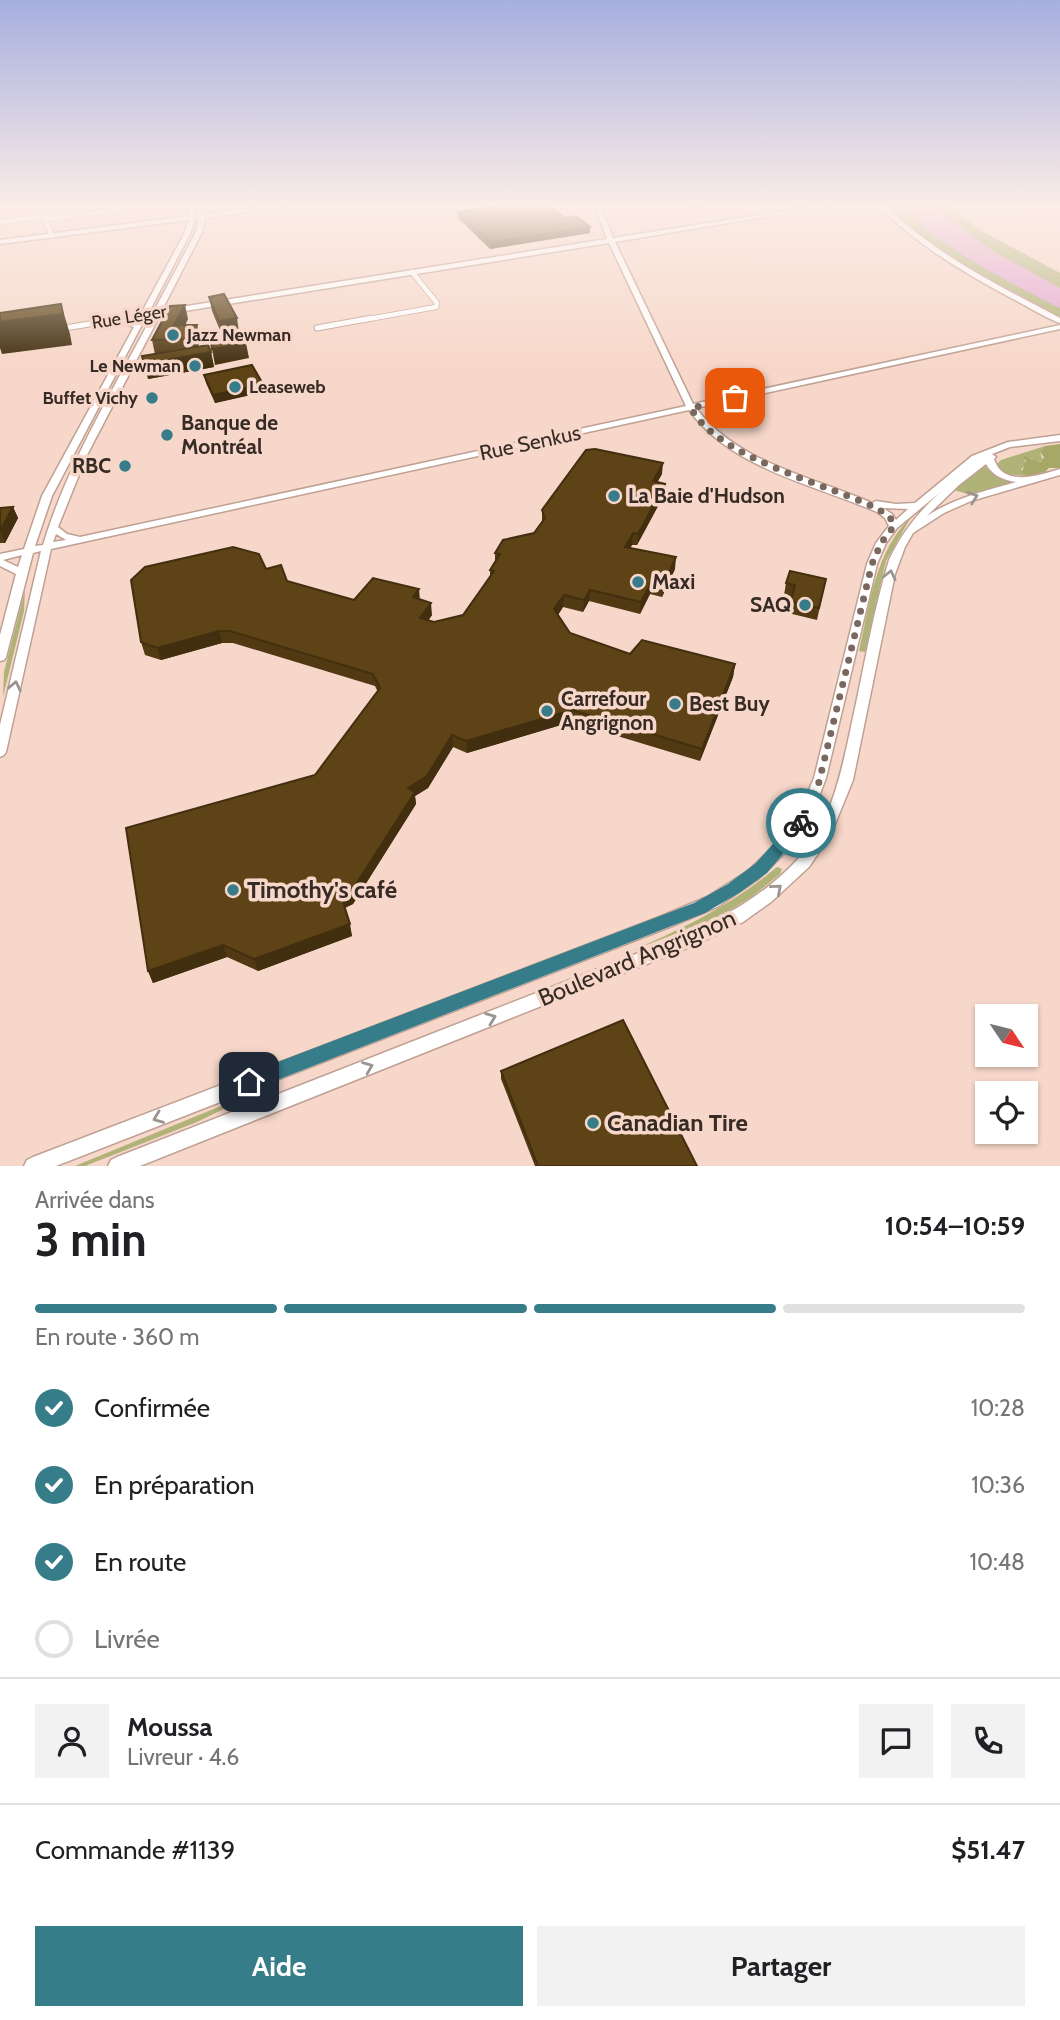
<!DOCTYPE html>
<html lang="fr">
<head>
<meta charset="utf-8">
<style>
  body { margin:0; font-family:Cabin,sans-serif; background:#f2f2f2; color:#202124; height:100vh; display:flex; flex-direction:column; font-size:26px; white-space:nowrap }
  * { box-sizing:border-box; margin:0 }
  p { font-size:23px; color:#757577 }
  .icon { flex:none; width:38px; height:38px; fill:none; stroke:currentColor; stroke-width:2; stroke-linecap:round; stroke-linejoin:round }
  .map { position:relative; height:1166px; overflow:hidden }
  .panel { display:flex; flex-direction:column; background:#fff; flex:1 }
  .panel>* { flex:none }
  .needle { width:46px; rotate:125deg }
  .controls { position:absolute; left:975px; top:1004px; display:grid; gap:14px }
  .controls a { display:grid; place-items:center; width:63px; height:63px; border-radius:0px; background:#fff; box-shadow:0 2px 5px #0004; font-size:35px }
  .pin { position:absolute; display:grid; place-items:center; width:60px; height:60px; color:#fff; margin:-30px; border-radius:14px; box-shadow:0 4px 10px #0006 }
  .courier { position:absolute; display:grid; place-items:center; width:70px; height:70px; margin:-35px; border:5px solid #367c89; border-radius:50%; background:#fff; color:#222; box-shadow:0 2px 9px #0007 }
  .head em { font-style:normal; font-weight:700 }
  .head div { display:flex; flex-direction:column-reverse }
  .head { display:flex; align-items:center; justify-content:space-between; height:119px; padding:0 35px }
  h1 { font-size:46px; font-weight:700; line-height:52px }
  .bar { display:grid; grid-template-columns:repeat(4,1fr); gap:10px 7px; align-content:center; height:84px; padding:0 35px }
  .bar i { height:9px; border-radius:5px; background:#e0e0e0 }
  .bar .active { background:#367c89 }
  .bar p { grid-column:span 4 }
  .line { display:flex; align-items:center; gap:18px; padding:0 35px; border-top:2px solid #e0e0e0 }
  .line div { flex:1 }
  .round { display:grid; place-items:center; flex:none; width:74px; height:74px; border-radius:0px; background:#f2f2f2 }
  ol { padding:0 35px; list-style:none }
  li { display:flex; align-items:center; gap:21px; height:77px }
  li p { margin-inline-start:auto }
  li .icon { padding:7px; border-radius:50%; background:#367c89; color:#fff; stroke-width:4 }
  li:last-child { color:#757577 }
  li i { width:38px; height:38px; border:4px solid #e0e0e0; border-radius:50% }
  .button { display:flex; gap:14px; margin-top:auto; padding:14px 35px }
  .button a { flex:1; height:80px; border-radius:0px; background:#367c89; color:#fff; font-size:28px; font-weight:700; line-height:80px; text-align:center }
  .button a+a { background:#f2f2f2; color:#202124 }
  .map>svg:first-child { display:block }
</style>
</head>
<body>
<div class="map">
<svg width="1060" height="1166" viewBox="0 0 1060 1166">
  <rect width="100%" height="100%" fill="#f7d7c9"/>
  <path fill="#b0b378" d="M885,204H944L982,231L1060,273V317C998,285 936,254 885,204Z
    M1045,446L1040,452L1043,461L1035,462L1027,456L1025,458V466L1021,469L1027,476L1006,474L996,465L1001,460Z
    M983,465L996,476L1018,483L971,495L954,490Z
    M911,517L886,561L865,652L859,651C870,603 875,552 911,517Z
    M25,590L24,611L3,697L4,672Z
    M777,867L782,869L780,874L753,896L717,918L628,952C681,930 733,904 777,867Z
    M279,1082L197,1122L85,1166H75Z"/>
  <path fill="#a5a866" d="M1060,444V468H1049L1045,472L1027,476L1022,472L1026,460L1022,457L1027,456L1032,460L1041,462L1044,457L1040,452L1045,446Z"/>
  <path fill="#e3a8d2" d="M898,204H930L991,250L1060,288V308C1003,279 944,250 898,204Z"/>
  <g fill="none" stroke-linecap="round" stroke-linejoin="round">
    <g stroke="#bfa093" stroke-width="6">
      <path id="street-far1" d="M39,204L52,236
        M46,219L123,209L127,204
        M0,222L45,216
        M114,320L144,315
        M363,320L436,307L437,303L412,272"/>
    </g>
    <g stroke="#bfa093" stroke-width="7">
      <path id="street" d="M317,328L372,318
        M59,329L125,318"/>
    </g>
    <g stroke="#bfa093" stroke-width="3">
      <path id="secondary" d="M187,204H193L194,216L198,215L196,204H202L204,214L286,204H303L205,218L202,232L162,310L607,239L594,204H600L613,238L828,204H842L615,242L693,404L1060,325V329L696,408C737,463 813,477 872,503L876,501L896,504L915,503L972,456L1008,442L1060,435V441L1010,447L992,454L996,457L994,459C1003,488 1040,475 1060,469V475L971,501L944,513L913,533L905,547L895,574L853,780L831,834L809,867L771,902L743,922L697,944L140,1166H108L111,1160L117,1157L687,934C731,913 763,896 797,860C832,824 842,769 852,722C864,668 873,612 889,560C902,532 920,510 943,490L897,528L886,543L877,564L826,778L812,815L786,852L758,879L717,907L672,926L56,1166H24L27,1160L33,1157L662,916L707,897L748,871L776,844L801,809L814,778L867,564L876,543L889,526L885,518L877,512C813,484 732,469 689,410L51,549L6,752L4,755L0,757V725L41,551L33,553L6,657L4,660L0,661V635L16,574L0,566V554L24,549L42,496L134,327L112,320L116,318L136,323L184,234L189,220L0,244V240L189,216ZM195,219H199L196,232L154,311L149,312L190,234ZM609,243L686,406L80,537L67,534L58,527L87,455L160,315ZM152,316C113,390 67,465 43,545L35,546L52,496L146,317ZM986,464C993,476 1003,480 1016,482C985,491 954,498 927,516L959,485ZM883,508L908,509L896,520L892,514ZM56,534L66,540L53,542ZM22,555L18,567L3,560Z
        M877,204H883C935,254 997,285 1060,318V323C1043,317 1027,306 1011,298C963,272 915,244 877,204Z"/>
    </g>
    <use href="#street-far1" stroke="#fff" stroke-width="4.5"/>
    <use href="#street" stroke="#fff" stroke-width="5"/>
    <use href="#secondary" fill="#fff" fill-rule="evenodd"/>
  </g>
  <path fill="#513a13" d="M687,204H720L694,208Z
    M457,212L565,218L590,227V233L490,249L458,218Z
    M209,297L239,332L222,335L212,311Z
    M188,319L185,325L200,340L198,347L211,352L214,367L148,379L155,354L152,340Z
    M204,375L264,392L215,403L206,383Z
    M662,474L657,482L665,484L664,495L637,545H632L630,548L675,569L662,597L650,594L640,614L589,601L583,612L563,607L558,615L570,633L630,654L735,664L733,677L700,761L571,722L467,753L453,747L428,788L415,796L416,804L353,904L345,908L352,936L258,971L227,957L153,983L148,971L315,775L378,692L375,686L233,643H222L161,660L145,655L141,642L266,569L287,581L354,600H420L432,615L428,621L434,622L463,615L490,577V570L495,561V553L534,533L542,522V510Z
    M13,507L18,518L5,543H0V508Z
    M826,579L817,620L788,613L792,597L784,595L786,583Z
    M501,1071L697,1166H535L501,1079Z"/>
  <path fill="#422f0f" d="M694,204H720L694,208Z
    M590,227V233L490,249V242Z
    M61,304L70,334L72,345L2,354L0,348V322Z
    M185,305L188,319L177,340L174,325Z
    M237,318L239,332L222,335L219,321Z
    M197,325L200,340L196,354L192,339Z
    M246,343L249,358L215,365L212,349Z
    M211,352L214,367L148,379L144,364Z
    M263,384L264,392L215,403L213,395Z
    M663,463L662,474L652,492L653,481Z
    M665,484L664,495L637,545L638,534Z
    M13,507L18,518L5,543L0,531Z
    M633,533L632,545L624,558L625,547Z
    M676,557L675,569L662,597L663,585Z
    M651,583L650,594L640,614L641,602Z
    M419,589L420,601L413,597Z
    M590,590L589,601L583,612L584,600Z
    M564,595L563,607L554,621V609Z
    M431,603L432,615L421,630L420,618Z
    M219,631L222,643L161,660L157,648Z
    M735,664L733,677L700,761L702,749Z
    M572,710L571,722L467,753L466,741Z
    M452,735L453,747L428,788L415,796L416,804L353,904L344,908L341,896L408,788Z
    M350,924L352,936L258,971L254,959Z
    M223,945L227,957L153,983L148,971Z"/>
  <path fill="#5e4316" stroke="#422f0f" stroke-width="2" d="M510,204H547L565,218L576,216L590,227L490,242L457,212Z
    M224,294L237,318L219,321L209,297Z
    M61,304L63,314L0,322V313Z
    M185,305L174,325H197L192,339L152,340L170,306Z
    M243,336L246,343L212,349L211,342Z
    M208,345L211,352L144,364L142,356Z
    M252,365L263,384L213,395L204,375Z
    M595,449L663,463L653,481L665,484L638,534L633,533L625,547L676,557L663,585L651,583L641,602L590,590L584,600L564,595L554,609L570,633L630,654L642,640L735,664L702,749L572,710L466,741L452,735L427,776L408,788L415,792L351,892L341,896L350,924L254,959L223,945L148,971L126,828L315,775L380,688L373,674L230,631H219L157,648L141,642L131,580L145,567L233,547L259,554L266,569L281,565L287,581L354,600L373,578L419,589L413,597L431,603L420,618L434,622L463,615L494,571L490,570L500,554L495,553L503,540L534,533L545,518L542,510L586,450Z
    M13,507L0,531V508Z
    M790,571L826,579L819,608L791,601L795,585L786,583Z
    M623,1020L697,1166H538L501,1071Z"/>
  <defs><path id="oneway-chevron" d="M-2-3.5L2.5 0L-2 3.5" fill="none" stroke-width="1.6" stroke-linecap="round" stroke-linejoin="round" transform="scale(1.75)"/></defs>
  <g stroke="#9b9592">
    <use href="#oneway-chevron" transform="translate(973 497) rotate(-19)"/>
    <use href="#oneway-chevron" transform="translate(890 575) rotate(-77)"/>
    <use href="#oneway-chevron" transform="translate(15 686) rotate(-78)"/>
    <use href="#oneway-chevron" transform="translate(777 889) rotate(-41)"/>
    <use href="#oneway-chevron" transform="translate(491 1018) rotate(-21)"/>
    <use href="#oneway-chevron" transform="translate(368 1067) rotate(-22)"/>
    <use href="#oneway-chevron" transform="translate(158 1118) rotate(159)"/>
  </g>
  <linearGradient id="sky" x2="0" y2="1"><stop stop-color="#a6afdf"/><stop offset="0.56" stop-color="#fbede7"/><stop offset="1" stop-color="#fbede7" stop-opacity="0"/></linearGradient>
  <rect width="1060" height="367" fill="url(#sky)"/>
  <path fill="#367c89" d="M801,817L806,819L808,823L806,827L767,873L739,893L705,913L249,1091L243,1088L240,1082L243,1076L249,1073L694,903L728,884L756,863L795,819Z"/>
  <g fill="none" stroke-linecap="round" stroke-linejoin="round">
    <path stroke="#7a675e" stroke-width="7" stroke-dasharray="0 12.6" d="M735,398L691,408C717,458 828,484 878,509L890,517L894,526L881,543L872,564L818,786L801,823"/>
  </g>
  <g fill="#367c89" stroke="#f7d7c9" stroke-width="2.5">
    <circle cx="173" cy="335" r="7"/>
    <circle cx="195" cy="366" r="7"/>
    <circle cx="235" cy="387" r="7"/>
    <circle cx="152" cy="398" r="7"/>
    <circle cx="167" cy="435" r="7"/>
    <circle cx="125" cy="466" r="7"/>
    <circle cx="614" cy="496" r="7"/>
    <circle cx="638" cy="582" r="7"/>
    <circle cx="805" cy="605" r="7"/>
    <circle cx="675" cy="704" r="7"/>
    <circle cx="547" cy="711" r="7"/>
    <circle cx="233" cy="890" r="7"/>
    <circle cx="593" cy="1123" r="7"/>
  </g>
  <g text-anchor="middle" stroke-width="7" stroke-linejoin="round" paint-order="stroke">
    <g font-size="18" fill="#372b25" stroke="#f7d7c9">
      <text transform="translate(129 317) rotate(-9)" y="6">Rue Léger</text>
    </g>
    <g font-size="18" font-weight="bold" fill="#372b25" stroke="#f7d7c9" text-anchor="start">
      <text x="187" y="341">Jazz Newman</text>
      <text x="181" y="372" text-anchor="end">Le Newman</text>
      <text x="249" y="393">Leaseweb</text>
      <text x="138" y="404" text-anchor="end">Buffet Vichy</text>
    </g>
    <g font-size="21" font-weight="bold" fill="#372b25" stroke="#f7d7c9" text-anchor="start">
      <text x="181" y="430">Banque de<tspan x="181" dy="24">Montréal</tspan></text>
      <text x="111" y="473" text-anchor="end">RBC</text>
      <text x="628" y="503">La Baie d'Hudson</text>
      <text x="652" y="589">Maxi</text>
      <text x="791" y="612" text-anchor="end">SAQ</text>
      <text x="561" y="706">Carrefour<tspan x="561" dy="24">Angrignon</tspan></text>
      <text x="689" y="711">Best Buy</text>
    </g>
    <g font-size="21" fill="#372b25" stroke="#f7d7c9">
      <text transform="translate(530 443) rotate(-12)" y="7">Rue Senkus</text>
    </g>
    <g font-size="24" font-weight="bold" fill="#372b25" stroke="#f7d7c9" text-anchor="start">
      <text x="247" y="898">Timothy's café</text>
      <text x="607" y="1131">Canadian Tire</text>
    </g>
    <g font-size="24" fill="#372b25" stroke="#f7d7c9">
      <text transform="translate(637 958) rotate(-23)" y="8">Boulevard Angrignon</text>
    </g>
  </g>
</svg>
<div class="controls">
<a><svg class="needle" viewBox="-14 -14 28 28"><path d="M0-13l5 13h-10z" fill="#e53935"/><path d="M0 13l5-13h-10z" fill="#757577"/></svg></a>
<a><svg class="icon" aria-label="locate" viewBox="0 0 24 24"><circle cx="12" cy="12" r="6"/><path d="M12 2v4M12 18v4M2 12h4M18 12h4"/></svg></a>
</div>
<div class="pin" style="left:735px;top:398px;background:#ea580c"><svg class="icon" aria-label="bag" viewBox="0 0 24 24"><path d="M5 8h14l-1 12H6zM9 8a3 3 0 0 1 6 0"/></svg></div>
<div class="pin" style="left:249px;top:1082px;background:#1f2937"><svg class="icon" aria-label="home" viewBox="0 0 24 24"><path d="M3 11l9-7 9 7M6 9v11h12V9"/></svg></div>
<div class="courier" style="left:801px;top:823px"><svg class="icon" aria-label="bike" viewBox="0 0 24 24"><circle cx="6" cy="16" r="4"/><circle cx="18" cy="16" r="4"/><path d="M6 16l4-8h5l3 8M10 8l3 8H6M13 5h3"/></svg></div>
</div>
<section class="panel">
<div class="head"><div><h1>3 min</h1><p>Arrivée dans</p></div><em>10:54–10:59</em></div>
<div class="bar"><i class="active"></i><i class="active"></i><i class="active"></i><i></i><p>En route · 360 m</p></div>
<ol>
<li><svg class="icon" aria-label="check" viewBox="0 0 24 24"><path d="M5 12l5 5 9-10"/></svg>Confirmée<p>10:28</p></li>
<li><svg class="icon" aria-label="check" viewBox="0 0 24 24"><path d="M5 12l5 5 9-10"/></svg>En préparation<p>10:36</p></li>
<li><svg class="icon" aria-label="check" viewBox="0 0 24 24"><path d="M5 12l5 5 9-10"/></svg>En route<p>10:48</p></li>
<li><i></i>Livrée</li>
</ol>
<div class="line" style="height:126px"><a class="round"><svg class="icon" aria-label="person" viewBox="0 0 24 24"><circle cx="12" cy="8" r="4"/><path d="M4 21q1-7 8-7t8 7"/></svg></a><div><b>Moussa</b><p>Livreur · 4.6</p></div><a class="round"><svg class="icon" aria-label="chat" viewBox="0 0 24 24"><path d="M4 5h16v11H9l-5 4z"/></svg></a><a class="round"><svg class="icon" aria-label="phone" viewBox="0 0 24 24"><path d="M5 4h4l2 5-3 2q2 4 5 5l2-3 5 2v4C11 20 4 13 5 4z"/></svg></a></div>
<div class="line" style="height:91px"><div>Commande #1139</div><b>$51.47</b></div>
<div class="button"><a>Aide</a><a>Partager</a></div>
</section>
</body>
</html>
